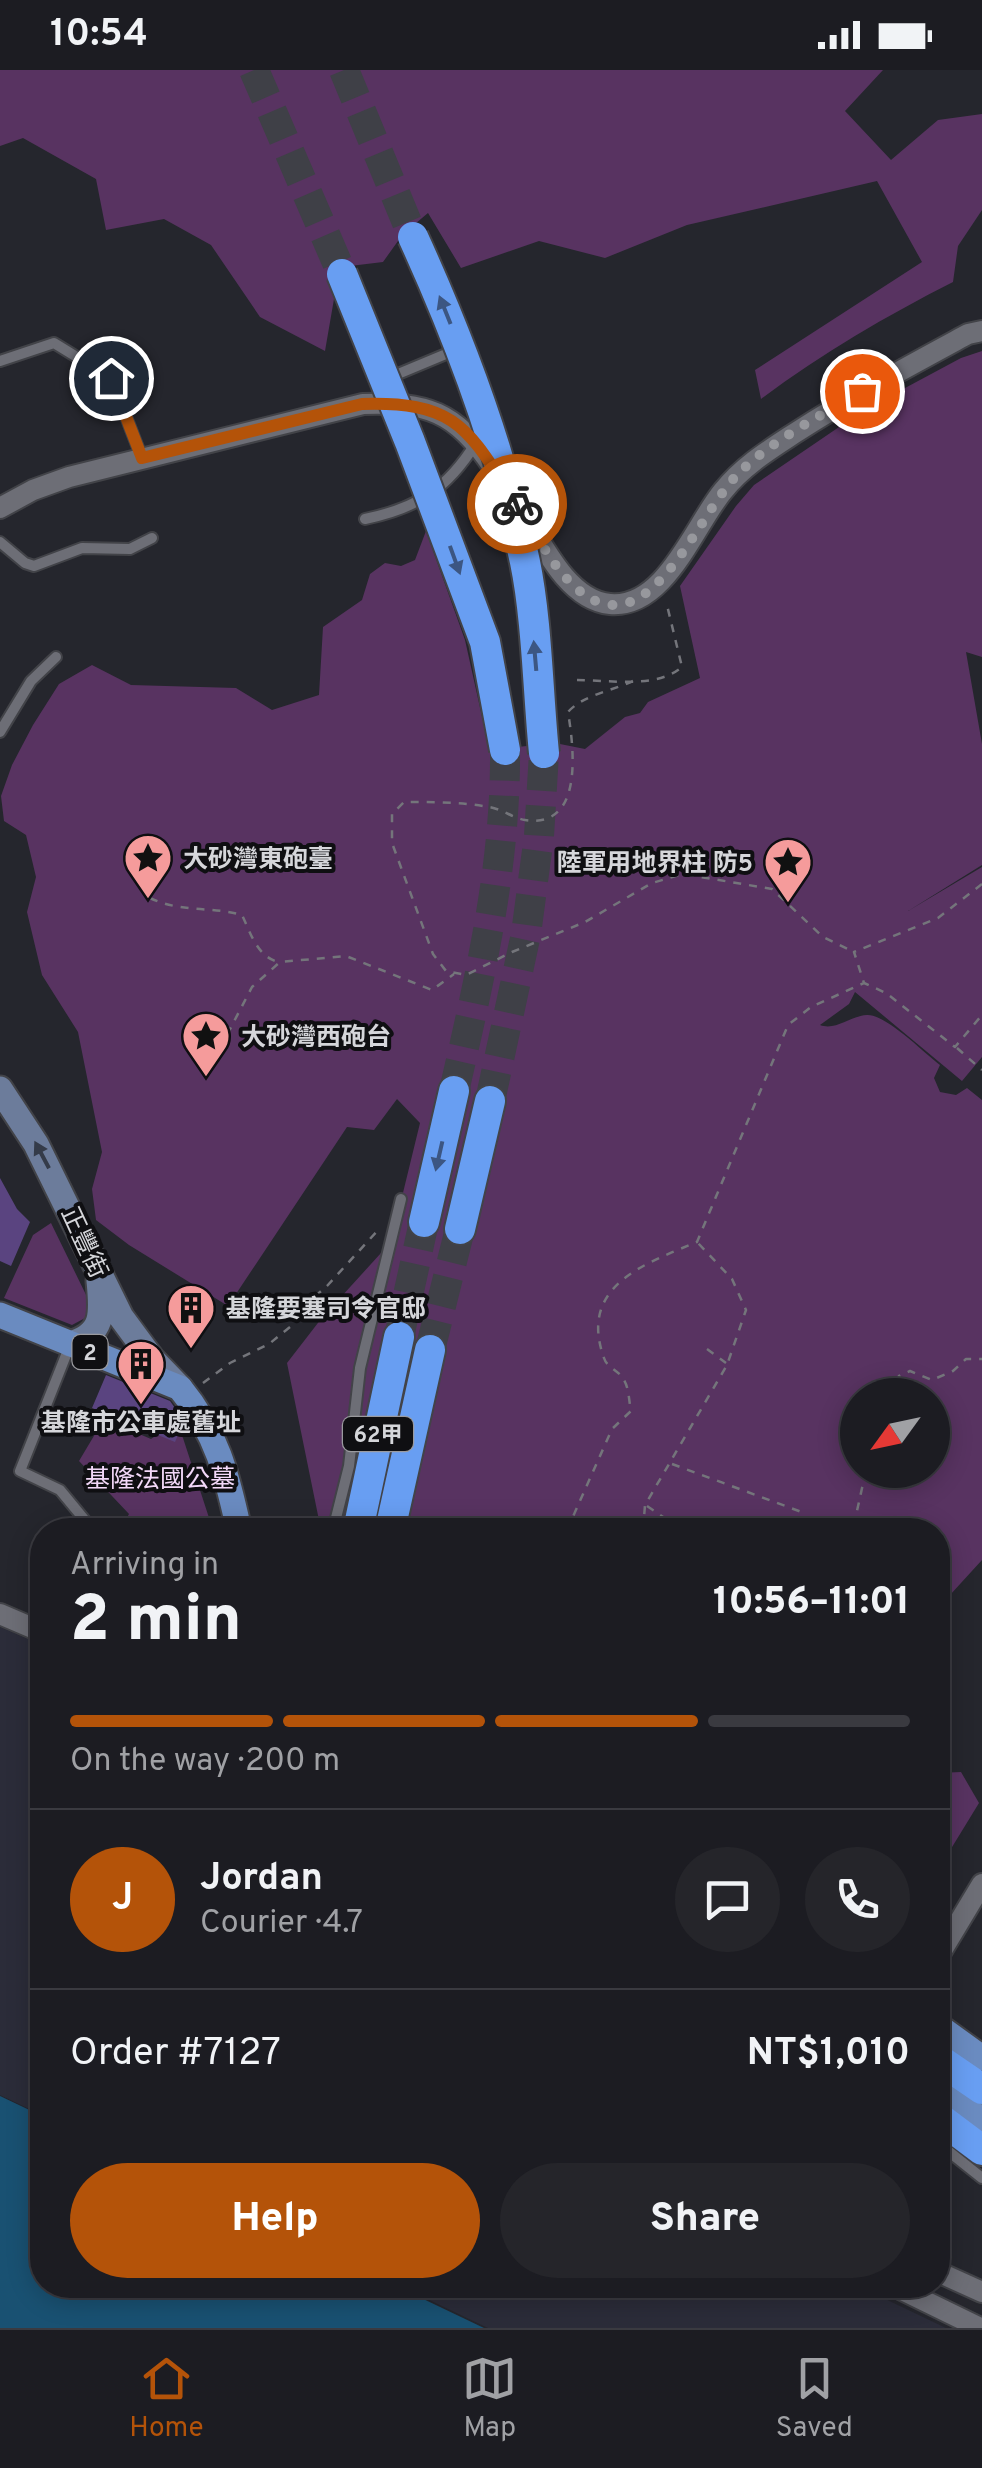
<!DOCTYPE html>
<html lang="en">
<head>
<meta charset="utf-8">
<style>
  body { margin:0; font-family:Overpass,"Noto Sans TC",sans-serif; background:#25252a; color:#f1f3f6; height:100vh; display:flex; flex-direction:column; font-size:38px; white-space:nowrap }
  * { box-sizing:border-box; margin:0 }
  p { font-size:32px; color:#a0a1a5 }
  .icon { flex:none; width:55px; height:55px; fill:none; stroke:currentColor; stroke-width:2; stroke-linecap:round; stroke-linejoin:round }
  .map { position:relative; flex:1; overflow:hidden }
  .side { position:absolute; left:30px; top:1448px; width:920px; height:780px; display:flex; flex-direction:column; background:#1c1c22; border-radius:40px; box-shadow:0 5px 25px #0003,0 0 0 2px #3a3a40 }
  .side>* { flex:none }
  .needle { width:65px; rotate:237deg }
  .tools { position:absolute; left:840px; top:1308px; display:grid; gap:20px }
  .tools a { display:grid; place-items:center; width:110px; height:110px; border-radius:50%; background:#1c1c22; box-shadow:0 5px 25px #0003,0 0 0 2px #3a3a40; font-size:50px }
  .pin { position:absolute; display:grid; place-items:center; width:85px; height:85px; color:#fff; margin:-42px; border:5px solid #fff; border-radius:50%; box-shadow:0 2px 10px #0007 }
  .courier { position:absolute; display:grid; place-items:center; width:100px; height:100px; margin:-50px; border:8px solid #b45309; border-radius:50%; background:#fff; color:#222; box-shadow:0 2px 12px #0007 }
  .headline em { font-style:normal; font-weight:800 }
  .headline div { display:flex; flex-direction:column-reverse }
  .headline { display:flex; align-items:center; justify-content:space-between; height:170px; padding:0 40px }
  h1 { font-size:65px; font-weight:800; line-height:75px }
  .bar { display:grid; grid-template-columns:repeat(4,1fr); gap:15px 10px; align-content:center; height:120px; padding:0 40px }
  .bar i { height:12px; border-radius:8px; background:#3a3a40 }
  .bar .selected { background:#b45309 }
  .bar p { grid-column:span 4 }
  .line { display:flex; align-items:center; gap:25px; padding:0 40px; border-top:2px solid #3a3a40 }
  .line div { flex:1 }
  .round { display:grid; place-items:center; flex:none; width:105px; height:105px; border-radius:52px; background:#25252a }
  .primary-button { display:flex; gap:20px; margin-top:auto; padding:20px 40px }
  .primary-button a { flex:1; height:115px; border-radius:60px; background:#b45309; color:#fff; font-size:40px; font-weight:800; line-height:115px; text-align:center }
  .primary-button a+a { background:#25252a; color:#f1f3f6 }
  .status { display:flex; justify-content:space-between; align-items:center; height:70px; padding:0 50px; background:#1c1c22; direction:ltr }
  .status svg { height:28px; fill:currentColor }
  .tabs { display:flex; justify-content:space-around; align-items:center; height:140px; border-top:2px solid #3a3a40; background:#1c1c22; font-size:28px; color:#a0a1a5 }
  .tabs a { display:grid; justify-items:center; gap:5px }
  .tabs .selected { color:#b45309 }
  .map>svg:first-child { display:block }
</style>
</head>
<body>
<div class="status"><b>10:54</b><svg viewBox="0 0 49 12"><path d="M0 12V9h3v3zM5 12V6h3v6zM10 12V3h3v9zM15 12V0h3v12zM26 1h20v11H26zM47 4h2v5h-2z"/></svg></div>
<div class="map">
<svg width="982" height="2258" viewBox="0 0 982 2258">
  <rect width="100%" height="100%" fill="#25262d"/>
  <path fill="#2b2c39" d="M0,1557L42,1575V2045L0,2025Z
    M398,2215H856L946,2258H488Z"/>
  <path fill="#583361" fill-rule="evenodd" d="M0,0H883L845,41L891,90L938,50L982,44V140L958,176L953,212C886,246 821,284 761,329L755,300L922,192L877,111L687,155L605,188L539,171L461,198L428,143L403,164L383,192L350,196L334,229L325,281L260,247L211,175L164,149L106,160L96,109L23,68L0,76Z
    M982,281V587L966,582L982,674V795L908,841L982,797V987L962,1011L855,922L849,934L820,955C836,961 850,946 867,945C886,944 924,983 940,995L934,1008L940,1022L956,1025L967,1018L982,1030V1490L950,1525L938,1558V1460H321L287,1293L321,1249L391,1172L420,1053L397,1029L374,1060L347,1057L228,1236L129,1175L96,1150L92,1119L102,1082L78,962L42,905L27,842L36,807L26,765L4,751L1,726L12,695L33,655L59,614L92,595L131,615L236,618L272,640L319,625L323,557L362,530L370,504L385,493L401,496L415,490L426,461L465,570L487,669L499,679L555,673L585,679L625,647L640,643L648,632L700,608L680,516L736,436L754,415L864,340L961,288ZM858,1325H932V1400H858Z
    M51,1153L90,1233L87,1247L72,1255L4,1228L33,1165Z
    M104,1349L151,1369L174,1353L183,1368L213,1460H120L129,1444L79,1391Z
    M961,1702L979,1733L938,1800V1703Z"/>
  <path fill="#195172" d="M0,2026L42,2046V2215H394L484,2258H0Z"/>
  <path fill="#5a4480" d="M0,1108L17,1139L30,1152L11,1196L0,1191Z
    M106,1305L170,1331L184,1351L175,1372L92,1338Z"/>
  <g fill="none" stroke-linecap="round" stroke-linejoin="round">
    <path stroke="#3f4047" stroke-width="30" stroke-dasharray="30 15" stroke-linecap="butt" d="M254,0L342,204
      M344,0L413,167
      M454,1021C480,907 506,797 505,680
      M490,1031L526,864L539,766L544,683
      M399,1267L424,1152
      M430,1280L460,1159"/>
    <g stroke="#424348" stroke-width="14">
      <path id="lane" d="M0,291L54,273L111,308L142,388
        M386,309L458,279
        M365,449C418,438 447,419 476,373
        M0,472L25,493L34,496L82,478L130,479L152,468
        M0,662L31,611L56,587
        M70,1275L20,1401L60,1420L93,1460
        M333,1460L349,1396L360,1298L401,1129
        M938,2073L982,2108"/>
    </g>
    <g stroke="#424348" stroke-width="24">
      <path id="street" d="M519,436C540,469 566,530 610,534C665,539 694,456 723,421C743,396 769,380 795,363C851,327 909,296 968,264L982,261
        M0,438L33,420L69,407L363,334C426,332 456,341 492,396
        M0,1544L42,1562
        M938,1887L982,1814
        M938,2202L982,2222
        M892,2215L980,2258"/>
    </g>
    <g stroke="#424348" stroke-width="29">
      <path id="secondary" d="M0,1019L36,1074L121,1247L152,1289L180,1318
        M70,1274C105,1264 102,1242 99,1211"/>
    </g>
    <g stroke="#424348" stroke-width="29">
      <path id="primary" d="M0,1245L180,1318C217,1363 227,1405 239,1460
        M938,1956L982,1988
        M938,2017L982,2050"/>
    </g>
    <g stroke="#424348" stroke-width="34">
      <path id="highway" d="M424,1152L454,1021
        M460,1159L490,1031
        M358,1460L399,1267
        M390,1460L430,1280
        M938,1989L982,2019
        M938,2047L982,2080"/>
    </g>
    <path stroke="#74757b" stroke-width="2.5" stroke-dasharray="8 8" stroke-linecap="butt" d="M577,610C609,610 657,619 682,597L666,531
      M633,611C612,621 583,625 568,642C574,679 584,759 525,750C513,748 502,739 489,737C461,732 432,732 404,732L392,744V773L433,884L446,901L466,905L512,882L585,852L652,813L683,804L772,819L823,867L854,882
      M982,814L938,848L854,882L864,913L886,923L955,977L982,945
      M150,828C181,843 211,836 242,845C251,864 257,886 278,892
      M957,978L982,1000
      M205,1007L252,917L280,892L346,886L432,920L454,904
      M707,1279L726,1293
      M203,1313L230,1293L269,1274L290,1257L301,1238L327,1216L379,1159
      M887,1325L899,1306L910,1301L932,1310L953,1301L966,1289H982
      M672,1394L807,1444
      M647,1436L682,1460
      M849,1449L855,1450L866,1400
      M818,1450L836,1460
      M567,1460L612,1359L631,1341C629,1332 629,1318 624,1310C620,1301 607,1298 604,1288C578,1216 644,1194 697,1172L788,955L811,937L864,913
      M643,1460L645,1435L727,1295L746,1240L732,1209L698,1173"/>
    <use href="#lane" stroke="#6d6e76" stroke-width="10"/>
    <use href="#street" stroke="#6d6e76" stroke-width="20"/>
    <use href="#secondary" stroke="#6c7c9b" stroke-width="25"/>
    <use href="#primary" stroke="#6a8bc0" stroke-width="25"/>
    <use href="#highway" stroke="#689ef2" stroke-width="30"/>
    <g stroke="#424348" stroke-width="34" stroke-linecap="butt">
      <path id="highway-bridge" d="M413,167C461,272 501,379 525,492C537,550 538,624 544,683
        M342,204L410,372L485,572L505,680"/>
    </g>
    <use href="#highway-bridge" stroke="#689ef2" stroke-width="30"/>
  </g>
  <defs><path id="oneway-solid" d="M-6-.8H1V-3.2L6.5 0L1 3.2V.8H-6Z" transform="scale(2.5)"/></defs>
  <g fill="#3c5682">
    <use href="#oneway-solid" transform="translate(445 240) rotate(-112)"/>
    <use href="#oneway-solid" transform="translate(455 490) rotate(70)"/>
    <use href="#oneway-solid" transform="translate(535 586) rotate(-95)"/>
    <use href="#oneway-solid" transform="translate(439 1086) rotate(103)"/>
  </g>
  <use fill="#343b49" href="#oneway-solid" transform="translate(42 1085) rotate(-118)"/>
  <g fill="none" stroke-linecap="round" stroke-linejoin="round">
    <path stroke="#97989d" stroke-width="10" stroke-dasharray="0 18" d="M517,434C533,458 548,489 568,510C644,592 694,450 736,406C770,371 821,346 862,321"/>
    <path stroke="#b45309" stroke-width="12" d="M111,308L142,388L362,334C459,331 468,360 517,434"/>
  </g>
  <defs>
    <g id="sight-pin" transform="scale(2.5)"><path d="M0 17L-7.5 6A9.5 9.5 0 1 1 7.5 6Z" fill="#f59b9b" stroke="#0f0f12"/><path d="M0-6L1.8-2.2L6-1.7L2.9 1.2L3.7 5.4L0 3.3L-3.7 5.4L-2.9 1.2L-6-1.7L-1.8-2.2Z" fill="#111"/></g>
    <g id="building-pin" transform="scale(2.5)"><path d="M0 17L-7.5 6A9.5 9.5 0 1 1 7.5 6Z" fill="#f59b9b" stroke="#0f0f12"/><path d="M-4-6H4V6H1V3H-1V6H-4ZM-2.5-4.3h1.7v1.8h-1.7ZM.8-4.3h1.7v1.8H.8ZM-2.5-1h1.7V.8h-1.7ZM.8-1h1.7V.8H.8Z" fill="#111"/></g>
  </defs>
  <g fill-rule="evenodd">
    <use href="#sight-pin" x="148" y="788"/>
    <use href="#sight-pin" x="788" y="792"/>
    <use href="#sight-pin" x="206" y="966"/>
    <use href="#building-pin" x="191" y="1238"/>
    <use href="#building-pin" x="141" y="1294"/>
  </g>
  <g text-anchor="middle" stroke-width="8" stroke-linejoin="round" paint-order="stroke">
    <g fill="#0f0f12" stroke="#9a9a9e" stroke-width="2.5">
      <rect x="72.5" y="1265" width="35" height="34" rx="8"/>
      <rect x="343" y="1347" width="70" height="34" rx="8"/>
    </g>
    <g font-size="22" font-weight="bold" fill="#d5d6da">
      <text x="90" y="1290">2</text>
      <text x="378" y="1372">62甲</text>
    </g>
    <g font-size="25" font-weight="bold" fill="#d5d6da" stroke="#0f0f12" text-anchor="start">
      <text x="183" y="797">大砂灣東砲臺</text>
      <text x="753" y="801" text-anchor="end">陸軍用地界柱 防5</text>
      <text x="241" y="975">大砂灣西砲台</text>
      <text x="226" y="1247">基隆要塞司令官邸</text>
      <text x="141" y="1361" text-anchor="middle">基隆市公車處舊址</text>
    </g>
    <g font-size="25" fill="#d5d6da" stroke="#0f0f12">
      <text transform="translate(85 1172) rotate(65)" y="9">正豐街</text>
    </g>
    <g font-size="25" fill="#f2d8f8" stroke="#0f0f12">
      <text x="160" y="1417">基隆法國公墓</text>
    </g>
  </g>
</svg>
<div class="tools">
<a><svg class="needle" viewBox="-14 -14 28 28"><path d="M0-13l5 13h-10z" fill="#e53935"/><path d="M0 13l5-13h-10z" fill="#a0a1a5"/></svg></a>
</div>
<div class="pin" style="left:862px;top:321px;background:#ea580c"><svg class="icon" aria-label="bag" viewBox="0 0 24 24"><path d="M5 8h14l-1 12H6zM9 8a3 3 0 0 1 6 0"/></svg></div>
<div class="pin" style="left:111px;top:308px;background:#1f2937"><svg class="icon" aria-label="home" viewBox="0 0 24 24"><path d="M3 11l9-7 9 7M6 9v11h12V9"/></svg></div>
<div class="courier" style="left:517px;top:434px"><svg class="icon" aria-label="bike" viewBox="0 0 24 24"><circle cx="6" cy="16" r="4"/><circle cx="18" cy="16" r="4"/><path d="M6 16l4-8h5l3 8M10 8l3 8H6M13 5h3"/></svg></div>
<section class="side">
<div class="headline"><div><h1>2 min</h1><p>Arriving in</p></div><em>10:56–11:01</em></div>
<div class="bar"><i class="selected"></i><i class="selected"></i><i class="selected"></i><i></i><p>On the way · 200 m</p></div>
<div class="line" style="height:180px"><b class="round" style="background:#b45309;color:#fff">J</b><div><b>Jordan</b><p>Courier · 4.7</p></div><a class="round"><svg class="icon" aria-label="chat" viewBox="0 0 24 24"><path d="M4 5h16v11H9l-5 4z"/></svg></a><a class="round"><svg class="icon" aria-label="phone" viewBox="0 0 24 24"><path d="M5 4h4l2 5-3 2q2 4 5 5l2-3 5 2v4C11 20 4 13 5 4z"/></svg></a></div>
<div class="line" style="height:130px"><div>Order #7127</div><b>NT$1,010</b></div>
<div class="primary-button"><a>Help</a><a>Share</a></div>
</section>
</div>
<nav class="tabs">
<a class="selected"><svg class="icon" aria-label="home" viewBox="0 0 24 24"><path d="M3 11l9-7 9 7M6 9v11h12V9"/></svg>Home</a>
<a><svg class="icon" aria-label="map" viewBox="0 0 24 24"><path d="M3 6l6-2 6 2 6-2v14l-6 2-6-2-6 2zM9 4v14M15 6v14"/></svg>Map</a>
<a><svg class="icon" aria-label="saved" viewBox="0 0 24 24"><path d="M7 4h10v16l-5-4-5 4z"/></svg>Saved</a>
</nav>
</body>
</html>
